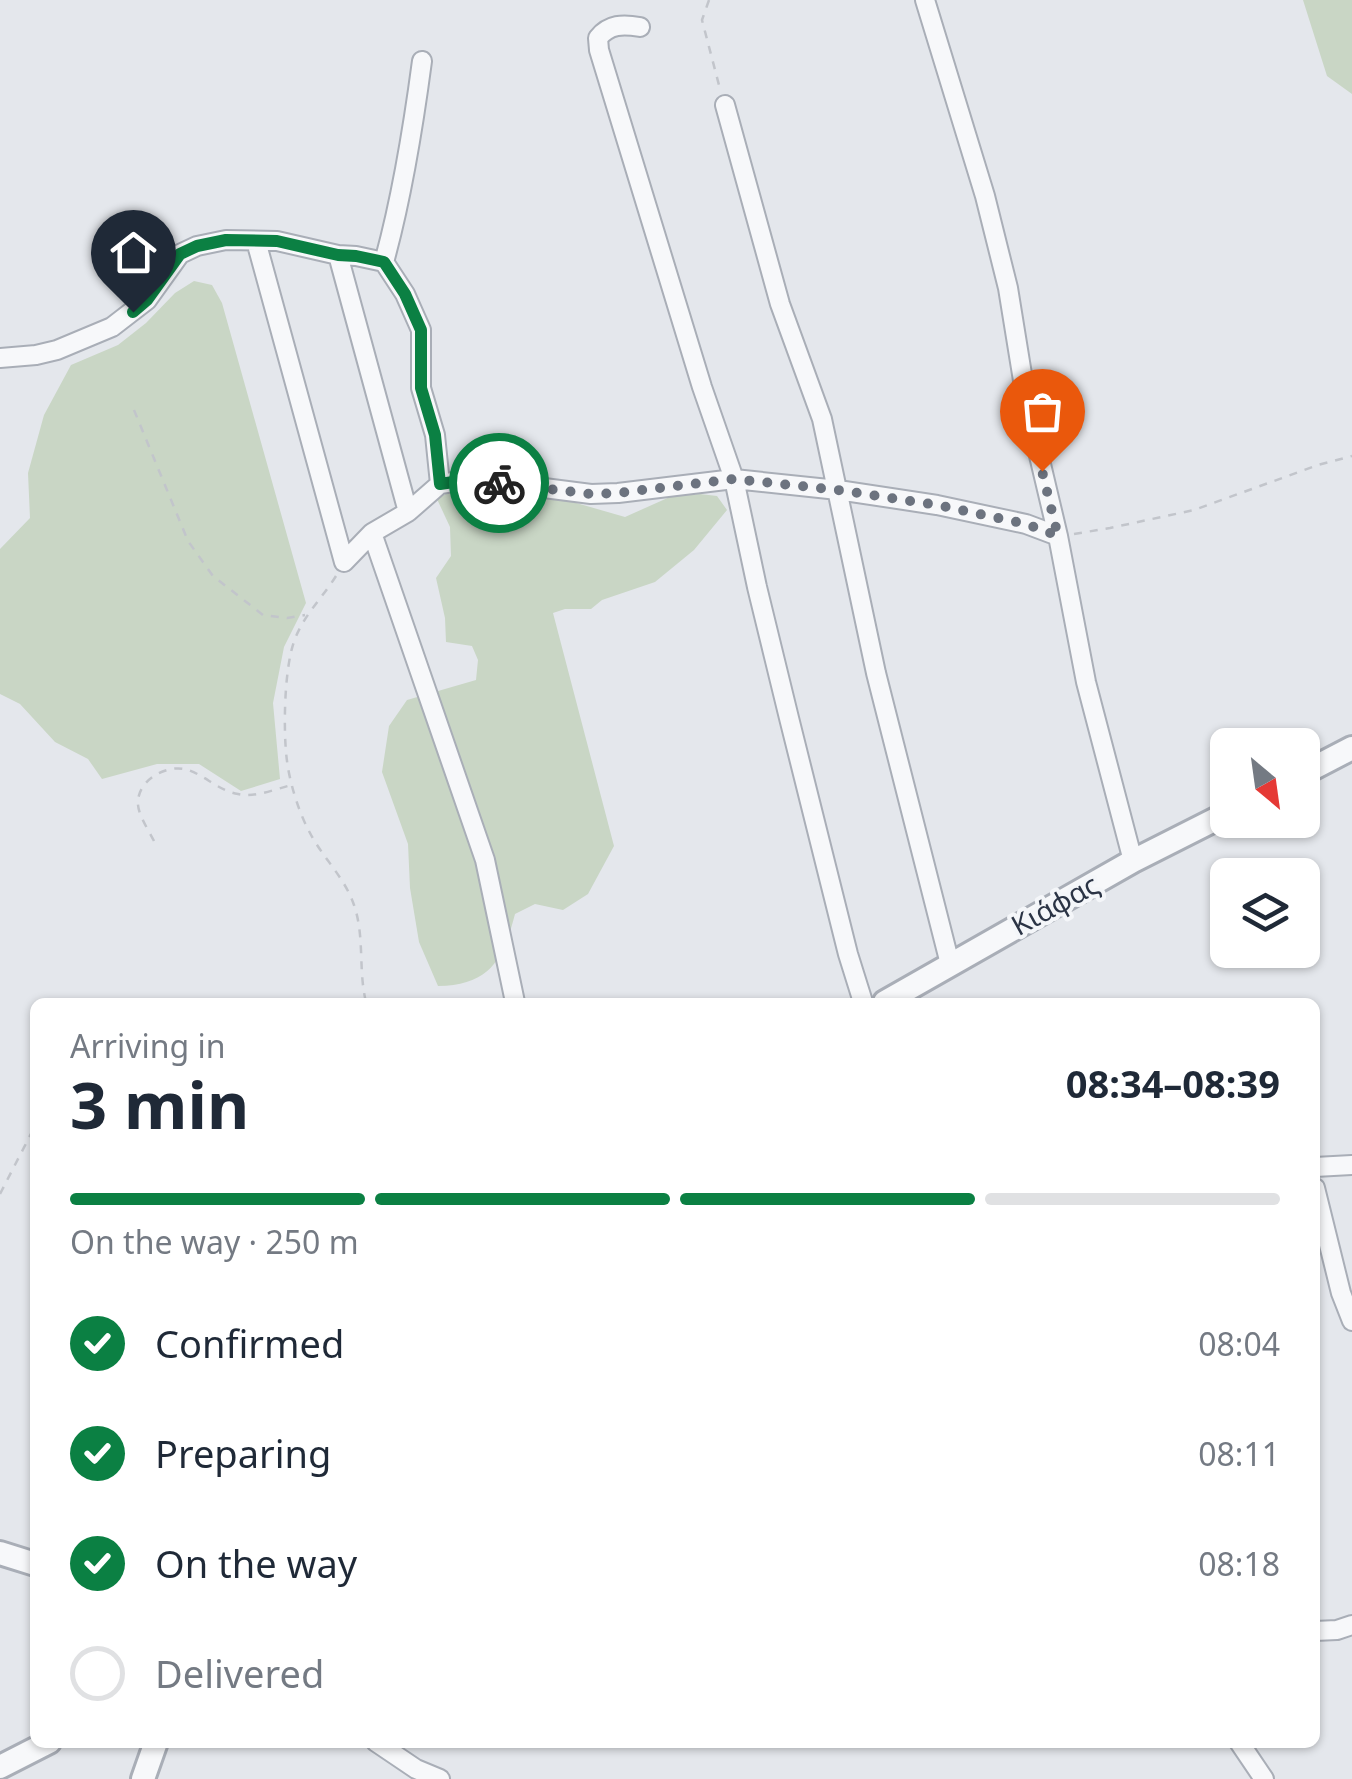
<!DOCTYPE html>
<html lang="en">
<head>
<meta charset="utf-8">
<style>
  body { margin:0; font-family:"Noto Sans",sans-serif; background:#f6f6f7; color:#1f2937; height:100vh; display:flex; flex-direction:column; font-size:38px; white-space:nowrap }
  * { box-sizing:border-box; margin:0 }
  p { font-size:32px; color:#747a83 }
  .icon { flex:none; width:55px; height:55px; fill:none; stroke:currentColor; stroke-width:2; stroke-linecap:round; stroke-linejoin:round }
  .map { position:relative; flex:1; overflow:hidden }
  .details { position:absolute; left:30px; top:998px; width:1290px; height:750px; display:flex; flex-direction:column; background:#fff; border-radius:15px; box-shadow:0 2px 8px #0004 }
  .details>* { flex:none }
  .needle { width:65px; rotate:151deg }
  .buttons { position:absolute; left:1210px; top:728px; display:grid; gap:20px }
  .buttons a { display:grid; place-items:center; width:110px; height:110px; border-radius:15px; background:#fff; box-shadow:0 2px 8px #0004; font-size:50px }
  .pin { position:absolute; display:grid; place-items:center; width:85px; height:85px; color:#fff; margin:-102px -42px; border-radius:50% 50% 50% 0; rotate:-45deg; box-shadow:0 0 10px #0007 }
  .pin .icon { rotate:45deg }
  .courier { position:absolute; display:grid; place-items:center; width:100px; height:100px; margin:-50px; border:8px solid #0b8043; border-radius:50%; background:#fff; color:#222; box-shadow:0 2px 12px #0007 }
  .head em { font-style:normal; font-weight:700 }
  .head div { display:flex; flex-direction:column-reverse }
  .head { display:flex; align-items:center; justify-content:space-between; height:170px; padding:0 40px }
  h1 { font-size:65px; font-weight:700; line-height:75px }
  .bar { display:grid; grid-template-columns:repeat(4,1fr); gap:15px 10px; align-content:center; height:120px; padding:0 40px }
  .bar i { height:12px; border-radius:8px; background:#e0e1e3 }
  .bar .on { background:#0b8043 }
  .bar p { grid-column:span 4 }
  ol { padding:0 40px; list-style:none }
  li { display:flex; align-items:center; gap:30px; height:110px }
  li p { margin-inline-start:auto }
  li .icon { padding:10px; border-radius:50%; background:#0b8043; color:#fff; stroke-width:4 }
  li:last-child { color:#747a83 }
  li i { width:55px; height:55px; border:5px solid #e0e1e3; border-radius:50% }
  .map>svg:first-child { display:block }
</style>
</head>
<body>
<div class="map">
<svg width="1352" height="1779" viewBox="0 0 1352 1779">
  <rect width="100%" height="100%" fill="#e4e7ec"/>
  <path fill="#c9d6c5" d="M1303,0H1352V94L1327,76Z
    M194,281L212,285L222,303L306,603L284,647L273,703L280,779L241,791L199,764H157L102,779L88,759L55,742L20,704L0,694V549L30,518L28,473L44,415L71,365L118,345L146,323L175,293Z
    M487,488L552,496L625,517L672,496L700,494L717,496L727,510L694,550L655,582L602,600L591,609H565L553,613L614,846L588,894L563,910L535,904L515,914C503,960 490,985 438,986L419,942L410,888L408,844L382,772L389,726L407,700L476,680L478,660L472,646L446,642L445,618L436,578L451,556L450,527L437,499L451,491Z"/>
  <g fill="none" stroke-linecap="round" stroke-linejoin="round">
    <g stroke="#a9aeb7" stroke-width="22">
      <path id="minor" d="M925,0L985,196L1008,288L1027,405L1058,536L1086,682L1133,861
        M640,27C623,24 609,24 598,38L599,50L702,387L734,479L757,587L789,718L848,954L863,1002
        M422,61C413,129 402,197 384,262L405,294L421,330V388L435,435L440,484
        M725,105L780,304L822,419L876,673L950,964
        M256,241L344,562L372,533L485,860L515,1002
        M338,255L408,512L372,533
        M0,358L36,355L57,350L112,327L147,300L180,254L197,246L226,240L277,241L338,255L356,256L384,262
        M408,512L440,484L460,481L513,484L591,494L618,493L734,479L838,490L937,505L1026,524L1058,536
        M1315,1167L1352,1165
        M1315,1188L1341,1293L1352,1321
        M1315,1631L1337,1630L1352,1625
        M376,1742L416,1769L440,1779
        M1239,1742L1264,1779"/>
    </g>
    <g stroke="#a9aeb7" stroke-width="28">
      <path id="tertiary" d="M1302,774L1352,748
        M885,1002L1133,861L1228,813
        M0,1553L35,1564
        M0,1767L49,1742
        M143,1779L156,1742"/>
    </g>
    <path stroke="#c2c5cb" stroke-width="2.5" stroke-dasharray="8 8" stroke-linecap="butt" d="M709,0L702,20L720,89
      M134,410L188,541L213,576L263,615L287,618L305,615
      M1074,534L1110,528L1194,510L1318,465L1352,456
      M336,576C323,597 304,615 295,639C284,666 283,732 287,761C290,784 299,813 310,833C323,858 345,878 354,905C365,937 358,970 366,1002
      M154,841C149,831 139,816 138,805C136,780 168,763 188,770C206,776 219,791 238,794C255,798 275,789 292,785
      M0,1194L35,1126"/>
    <use href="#minor" stroke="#f7f8fa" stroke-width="18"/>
    <use href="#tertiary" stroke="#f7f8fa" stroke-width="22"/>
  </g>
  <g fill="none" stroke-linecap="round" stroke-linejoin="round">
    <path stroke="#6c737f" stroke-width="10" stroke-dasharray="0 18" d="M499,483L591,494L618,493L734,479L838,490L937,505L1026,524L1058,536L1042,471"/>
    <path stroke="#0b8043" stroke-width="12" d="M133,312L147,300L180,254L197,246L226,240L277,241L338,255L356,256L384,262L405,294L421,330V388L435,435L440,484L460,481L499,483"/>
  </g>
  <g text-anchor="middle" stroke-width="8" stroke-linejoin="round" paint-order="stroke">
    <g font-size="28" fill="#2b3445" stroke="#f4f6f9">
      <text transform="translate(1055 905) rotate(-29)" y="10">Κιάφας</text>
    </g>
  </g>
</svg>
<div class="buttons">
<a><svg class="needle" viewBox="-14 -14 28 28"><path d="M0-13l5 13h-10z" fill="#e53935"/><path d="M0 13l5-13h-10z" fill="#747a83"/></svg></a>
<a><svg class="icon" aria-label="layers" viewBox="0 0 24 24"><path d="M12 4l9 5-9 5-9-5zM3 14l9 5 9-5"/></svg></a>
</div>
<div class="pin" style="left:1042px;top:471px;background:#ea580c"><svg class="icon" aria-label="bag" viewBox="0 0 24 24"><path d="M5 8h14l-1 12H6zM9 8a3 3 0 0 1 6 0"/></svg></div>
<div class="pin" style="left:133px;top:312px;background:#1f2937"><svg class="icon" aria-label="home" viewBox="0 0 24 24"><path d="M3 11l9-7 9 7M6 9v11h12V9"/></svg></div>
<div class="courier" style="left:499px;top:483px"><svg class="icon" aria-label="bike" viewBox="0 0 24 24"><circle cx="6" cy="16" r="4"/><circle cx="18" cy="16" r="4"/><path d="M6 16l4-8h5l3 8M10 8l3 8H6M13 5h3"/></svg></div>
<section class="details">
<div class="head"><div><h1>3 min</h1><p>Arriving in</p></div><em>08:34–08:39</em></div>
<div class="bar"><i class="on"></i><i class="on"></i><i class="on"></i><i></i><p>On the way · 250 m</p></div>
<ol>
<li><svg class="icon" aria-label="check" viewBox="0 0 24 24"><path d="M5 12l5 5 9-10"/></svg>Confirmed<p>08:04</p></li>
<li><svg class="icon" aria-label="check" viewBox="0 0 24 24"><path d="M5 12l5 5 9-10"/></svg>Preparing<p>08:11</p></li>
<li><svg class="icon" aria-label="check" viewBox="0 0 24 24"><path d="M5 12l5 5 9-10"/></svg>On the way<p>08:18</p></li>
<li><i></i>Delivered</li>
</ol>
</section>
</div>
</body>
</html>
